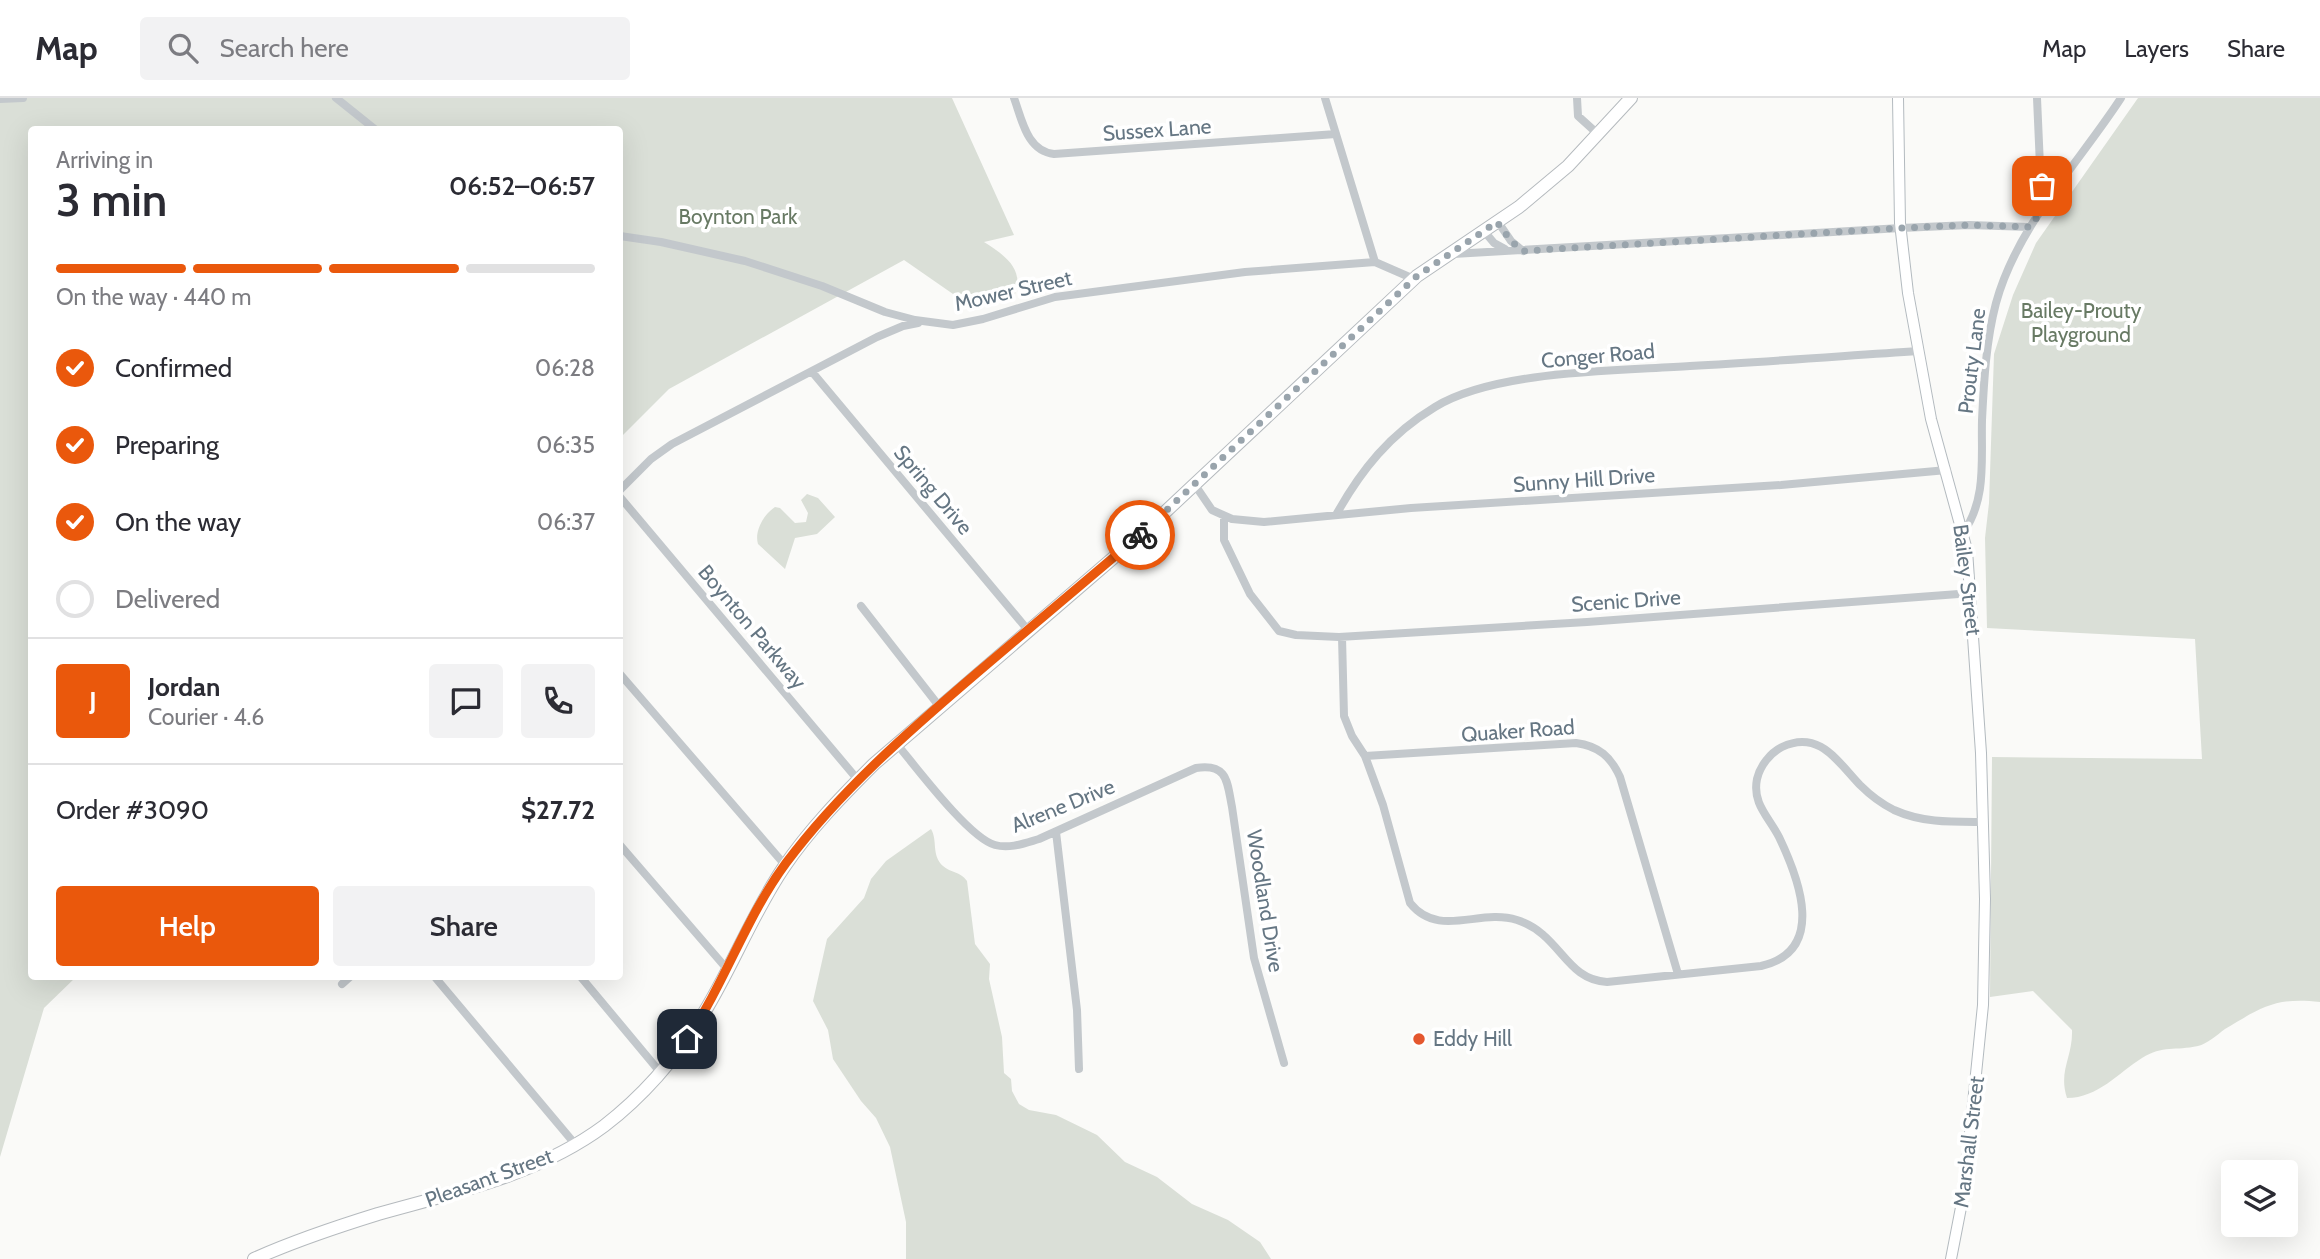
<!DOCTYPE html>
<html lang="en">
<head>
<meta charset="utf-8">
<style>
  body { margin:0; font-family:Cabin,sans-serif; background:#f2f2f3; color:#2b2b33; height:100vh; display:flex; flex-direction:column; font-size:26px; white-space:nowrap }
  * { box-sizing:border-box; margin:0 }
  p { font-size:23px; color:#7c7c81 }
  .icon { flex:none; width:38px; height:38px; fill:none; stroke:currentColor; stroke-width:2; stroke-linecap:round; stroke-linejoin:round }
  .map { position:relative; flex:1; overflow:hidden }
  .details { position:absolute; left:28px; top:28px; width:595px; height:854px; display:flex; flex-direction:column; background:#fff; border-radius:7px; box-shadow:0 7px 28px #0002 }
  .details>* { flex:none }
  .controls { position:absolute; left:2221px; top:1062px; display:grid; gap:14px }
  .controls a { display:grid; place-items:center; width:77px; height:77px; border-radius:7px; background:#fff; box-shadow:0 7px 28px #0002; font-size:35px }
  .pin { position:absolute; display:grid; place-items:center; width:60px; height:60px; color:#fff; margin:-30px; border-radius:14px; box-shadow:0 4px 10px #0006 }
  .courier { position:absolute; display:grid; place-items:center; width:70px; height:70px; margin:-35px; border:5px solid #ea580c; border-radius:50%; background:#fff; color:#222; box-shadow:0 2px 9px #0007 }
  .summary em { font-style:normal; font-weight:600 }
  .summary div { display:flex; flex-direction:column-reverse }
  .summary { display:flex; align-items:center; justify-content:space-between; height:119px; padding:0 28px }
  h1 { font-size:46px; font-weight:600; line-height:52px }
  .bar { display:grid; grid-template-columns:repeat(4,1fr); gap:10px 7px; align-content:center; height:84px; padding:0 28px }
  .bar i { height:9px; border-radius:5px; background:#e1e1e2 }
  .bar .on { background:#ea580c }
  .bar p { grid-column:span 4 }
  .line { display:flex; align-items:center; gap:18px; padding:0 28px; border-top:2px solid #e1e1e2 }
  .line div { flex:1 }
  .round { display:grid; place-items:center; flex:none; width:74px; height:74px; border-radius:7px; background:#f2f2f3 }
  ol { padding:0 28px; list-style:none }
  li { display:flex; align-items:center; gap:21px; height:77px }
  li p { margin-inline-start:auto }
  li .icon { padding:7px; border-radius:50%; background:#ea580c; color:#fff; stroke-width:4 }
  li:last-child { color:#7c7c81 }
  li i { width:38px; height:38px; border:4px solid #e1e1e2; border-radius:50% }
  .cta { display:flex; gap:14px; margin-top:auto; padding:14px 28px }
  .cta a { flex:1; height:80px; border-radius:7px; background:#ea580c; color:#fff; font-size:28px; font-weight:600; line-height:80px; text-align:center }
  .cta a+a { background:#f2f2f3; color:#2b2b33 }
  header { display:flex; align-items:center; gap:42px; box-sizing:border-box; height:98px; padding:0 35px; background:#fff; border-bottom:2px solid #e1e1e2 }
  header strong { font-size:33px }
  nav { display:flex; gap:38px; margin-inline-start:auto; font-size:24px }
  .search { width:490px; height:63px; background:#f2f2f3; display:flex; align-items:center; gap:18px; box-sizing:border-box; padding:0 24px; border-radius:7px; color:#7c7c81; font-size:26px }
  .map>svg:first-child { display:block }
</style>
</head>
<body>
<header>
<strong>Map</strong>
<div class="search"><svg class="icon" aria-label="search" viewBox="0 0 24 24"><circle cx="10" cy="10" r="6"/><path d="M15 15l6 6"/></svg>Search here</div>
<nav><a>Map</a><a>Layers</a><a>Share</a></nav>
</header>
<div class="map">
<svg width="2320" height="1161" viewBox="0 0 2320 1161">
  <rect width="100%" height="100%" fill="#fafaf8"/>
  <path fill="#dadfd7" d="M0,0H952L1014,137L984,144C1006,158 1028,173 1012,203L990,196H953L904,162L669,291L620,340V32H32V878L76,879L44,910L0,1059Z
    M2138,0H2320V904C2276,899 2262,909 2225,931C2217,937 2207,946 2198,948C2175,953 2163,947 2142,960C2118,975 2098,1000 2067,1000C2058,973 2073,959 2072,932L2033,893L1990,899L1992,659L2202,661L2195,541L1987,530L1985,440L1989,405L1994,256L2013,197L2036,145Z
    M807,396L818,400L835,419L817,436L795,440L785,471L758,446C754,433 764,416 775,409L780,410L795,425L806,424L808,415L801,402Z
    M931,731C938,743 931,757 943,768C951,775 960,773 967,783L975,846L990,866L989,881L1002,939L1004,975L1011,981L1012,993L1019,1006L1029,1012L1056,1017L1097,1037L1125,1064L1157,1079L1192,1106L1228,1122L1260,1144L1271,1161H906V1124L890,1049L876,1020L861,1003L833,961L828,932L813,903L827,841L864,800L871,781L886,763Z"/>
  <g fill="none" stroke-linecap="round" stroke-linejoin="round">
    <g stroke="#b3babf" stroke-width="12">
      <path id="secondary" d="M1898,0L1900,125L1908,195L1931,321L1967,452L1981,655L1985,801L1983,907L1964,1094L1951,1161"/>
    </g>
    <g stroke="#b5babe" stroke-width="14">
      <path id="primary" d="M254,1161C294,1143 336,1129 378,1116C456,1094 538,1077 604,1028C643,998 676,960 702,918C732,870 752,816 784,769C809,732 842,698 874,666L1148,430L1417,178L1519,109L1568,68L1631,0"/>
    </g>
    <path stroke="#c3c8cc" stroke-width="8" d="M336,0L376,32
      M1014,0C1022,22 1027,53 1054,56L1336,36
      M1325,0L1375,164
      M1577,0L1578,18L1599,37
      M2037,0L2040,68L2045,108
      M0,1L23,0
      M1498,124L1511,143L1523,153
      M1484,133L1494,145L1505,151
      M620,138L661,144L745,163L822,188L885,214L915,222L953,227L983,221L1055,199L1245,174L1375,164L1414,181
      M1453,156L1901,130L1969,127L2030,129
      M813,275L1027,531
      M1195,387L1212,412L1232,421L1264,424L1411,410L1781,387L1947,372
      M620,392L651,361L672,346L877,239L903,228L918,225
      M620,399L858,682
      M1336,417C1361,372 1390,336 1435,309C1495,272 1619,273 1690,268C1766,264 1842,258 1918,253
      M1224,418V442L1250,496L1279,533L1296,537L1339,539L1587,524L1972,495
      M1963,435C1987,401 1981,362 1982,322C1984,282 1986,243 1996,205C2017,128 2078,66 2121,0
      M861,508L939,608
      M1342,539L1344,618L1352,638L1365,658L1383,707L1410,805C1439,841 1479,810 1517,822C1561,836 1565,882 1607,884L1761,868C1827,853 1799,781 1779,739C1769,719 1752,706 1757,681C1760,668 1770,655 1782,649C1819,631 1838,664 1860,687C1870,697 1882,706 1894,712C1923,725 1952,724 1983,724
      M620,576L785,767
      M896,645C916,669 969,740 995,747C1010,751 1025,745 1039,741L1196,670C1228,665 1227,684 1232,709L1254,860L1284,965
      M1365,658L1576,645C1599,648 1611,659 1620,679L1678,876
      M1056,734L1077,912L1079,971
      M620,747L727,871
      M434,878L575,1046
      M580,878L660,974
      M342,886L351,878"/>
    <use href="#secondary" stroke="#fff" stroke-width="10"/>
    <use href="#primary" stroke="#fff" stroke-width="12"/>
  </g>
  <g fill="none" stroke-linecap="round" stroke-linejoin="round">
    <path stroke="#99a4ac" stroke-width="7" stroke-dasharray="0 12.6" d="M1140,437L1417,178L1497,124L1511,143L1523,153L1901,130L1969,127L2030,129L2045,108L2042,88"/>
    <path stroke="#ea580c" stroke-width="9" d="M687,941C725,885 746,819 786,765C841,692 909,633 978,574C1032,528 1086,482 1140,437"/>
  </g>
  <circle fill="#e4572e" stroke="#fff" stroke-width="2.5" cx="1419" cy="941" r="7"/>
  <g text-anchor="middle" stroke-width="7" stroke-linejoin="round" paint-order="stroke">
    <g font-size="21" fill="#657683" stroke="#fff">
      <text transform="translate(1157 32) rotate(-4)" y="7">Sussex Lane</text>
      <text transform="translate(1013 193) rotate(-13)" y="7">Mower Street</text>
      <text transform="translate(1598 258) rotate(-5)" y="7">Conger Road</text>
      <text transform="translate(1972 263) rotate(-83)" y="7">Prouty Lane</text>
      <text transform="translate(1584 382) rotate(-4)" y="7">Sunny Hill Drive</text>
      <text transform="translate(933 392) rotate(50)" y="7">Spring Drive</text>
      <text transform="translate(1967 482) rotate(83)" y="7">Bailey Street</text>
      <text transform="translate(1626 503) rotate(-4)" y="7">Scenic Drive</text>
      <text transform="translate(752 529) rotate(50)" y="7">Boynton Parkway</text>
      <text transform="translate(1518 633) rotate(-4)" y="7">Quaker Road</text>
      <text transform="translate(1063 708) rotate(-22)" y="7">Alrene Drive</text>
      <text transform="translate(1265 803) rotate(81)" y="7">Woodland Drive</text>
      <text transform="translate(1969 1044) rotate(-83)" y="7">Marshall Street</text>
      <text transform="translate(489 1080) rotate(-20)" y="7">Pleasant Street</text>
    </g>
    <g font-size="21" fill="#687a64" stroke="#fff">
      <text x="738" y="126">Boynton Park</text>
      <text x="2081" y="220">Bailey-Prouty<tspan x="2081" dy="24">Playground</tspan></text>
    </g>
    <g font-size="21" fill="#657683" stroke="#fff" text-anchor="start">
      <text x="1433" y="948">Eddy Hill</text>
    </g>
  </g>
</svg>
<div class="controls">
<a><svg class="icon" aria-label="layers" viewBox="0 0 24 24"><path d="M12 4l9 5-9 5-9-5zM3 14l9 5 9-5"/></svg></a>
</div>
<div class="pin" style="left:2042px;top:88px;background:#ea580c"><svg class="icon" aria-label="bag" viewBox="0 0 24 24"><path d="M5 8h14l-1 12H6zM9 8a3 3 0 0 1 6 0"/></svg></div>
<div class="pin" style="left:687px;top:941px;background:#1f2937"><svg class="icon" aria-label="home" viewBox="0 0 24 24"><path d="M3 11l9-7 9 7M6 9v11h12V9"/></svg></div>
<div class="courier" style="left:1140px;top:437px"><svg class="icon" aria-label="bike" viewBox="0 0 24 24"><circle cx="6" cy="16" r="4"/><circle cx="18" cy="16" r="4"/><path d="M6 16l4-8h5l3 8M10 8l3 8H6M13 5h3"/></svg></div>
<section class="details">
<div class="summary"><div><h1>3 min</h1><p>Arriving in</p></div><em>06:52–06:57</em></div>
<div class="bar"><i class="on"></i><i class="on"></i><i class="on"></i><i></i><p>On the way · 440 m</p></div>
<ol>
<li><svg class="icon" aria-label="check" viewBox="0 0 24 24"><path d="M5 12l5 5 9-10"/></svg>Confirmed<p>06:28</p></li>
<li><svg class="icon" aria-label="check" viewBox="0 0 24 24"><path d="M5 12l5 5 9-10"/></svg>Preparing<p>06:35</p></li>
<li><svg class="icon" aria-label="check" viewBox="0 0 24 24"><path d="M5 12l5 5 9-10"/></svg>On the way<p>06:37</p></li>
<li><i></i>Delivered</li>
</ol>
<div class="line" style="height:126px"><b class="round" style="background:#ea580c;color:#fff">J</b><div><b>Jordan</b><p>Courier · 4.6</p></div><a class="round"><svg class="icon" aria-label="chat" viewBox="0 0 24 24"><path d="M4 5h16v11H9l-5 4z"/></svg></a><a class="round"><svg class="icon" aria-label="phone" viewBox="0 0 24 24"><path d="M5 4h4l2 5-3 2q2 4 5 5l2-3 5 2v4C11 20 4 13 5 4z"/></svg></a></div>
<div class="line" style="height:91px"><div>Order #3090</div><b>$27.72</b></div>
<div class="cta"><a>Help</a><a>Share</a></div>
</section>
</div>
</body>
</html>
